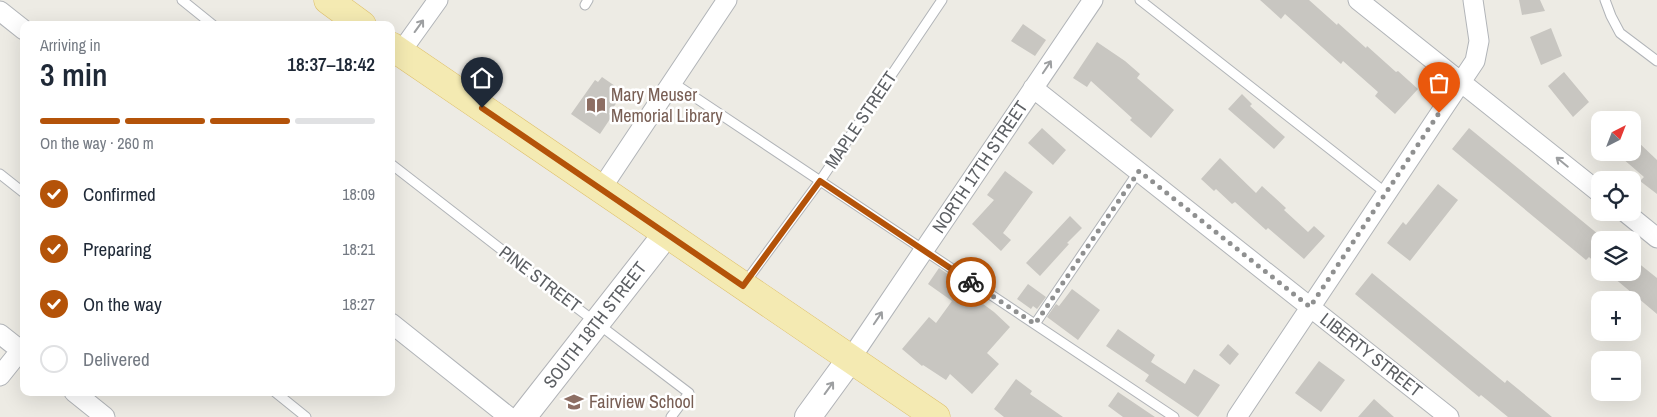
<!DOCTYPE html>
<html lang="en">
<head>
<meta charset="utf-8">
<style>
  body { margin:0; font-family:"Archivo Narrow",sans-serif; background:#f2f2f3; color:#1f2937; height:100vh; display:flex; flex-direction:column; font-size:19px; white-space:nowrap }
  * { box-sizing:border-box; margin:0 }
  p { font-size:16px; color:#747a83 }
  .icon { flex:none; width:28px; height:28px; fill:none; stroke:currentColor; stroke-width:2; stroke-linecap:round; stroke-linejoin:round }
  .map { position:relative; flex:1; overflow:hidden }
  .sheet { position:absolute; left:20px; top:21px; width:375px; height:375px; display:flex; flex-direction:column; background:#fff; border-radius:10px; box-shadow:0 5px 20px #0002 }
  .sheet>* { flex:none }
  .needle { width:32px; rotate:42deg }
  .controls { position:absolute; left:1591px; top:111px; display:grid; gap:10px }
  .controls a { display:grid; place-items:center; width:50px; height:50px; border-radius:10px; background:#fff; box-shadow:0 5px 20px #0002; font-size:25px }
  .pin { position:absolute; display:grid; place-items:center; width:42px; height:42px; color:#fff; margin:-51px -21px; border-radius:50% 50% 50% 0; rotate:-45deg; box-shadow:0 0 5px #0007 }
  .pin .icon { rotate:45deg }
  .courier { position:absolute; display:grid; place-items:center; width:50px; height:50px; margin:-25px; border:4px solid #b45309; border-radius:50%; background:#fff; color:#222; box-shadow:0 1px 6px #0007 }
  .head em { font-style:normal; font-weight:600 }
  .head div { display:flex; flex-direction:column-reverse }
  .head { display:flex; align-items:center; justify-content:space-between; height:85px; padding:0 20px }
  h1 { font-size:32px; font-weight:600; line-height:38px }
  .bar { display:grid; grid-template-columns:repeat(4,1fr); gap:8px 5px; align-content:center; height:60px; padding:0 20px }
  .bar i { height:6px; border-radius:4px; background:#e0e1e3 }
  .bar .current { background:#b45309 }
  .bar p { grid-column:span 4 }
  ol { padding:0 20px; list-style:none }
  li { display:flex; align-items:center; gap:15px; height:55px }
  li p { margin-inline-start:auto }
  li .icon { padding:5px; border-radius:50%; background:#b45309; color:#fff; stroke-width:4 }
  li:last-child { color:#747a83 }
  li i { width:28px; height:28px; border:2px solid #e0e1e3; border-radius:50% }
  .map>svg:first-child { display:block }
</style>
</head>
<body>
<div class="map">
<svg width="1657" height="417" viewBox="0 0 1657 417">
  <rect width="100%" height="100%" fill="#edebe4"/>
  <path fill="#c8c6c1" d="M1260,0H1309L1337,25L1338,23L1366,48L1367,46L1396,72L1398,71L1418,89L1395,114L1375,96L1378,92L1343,61L1341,64L1285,14L1281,19Z
    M1519,0H1540L1545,11L1522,15Z
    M1023,24L1046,40L1035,56L1011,41Z
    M1551,28L1562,56L1541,65L1530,37Z
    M1097,42L1125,61L1140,74L1137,78L1174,110L1151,138L1130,120L1132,118L1091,81L1087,87L1073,78Z
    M1564,72L1589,102L1573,117L1548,86Z
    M602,77L615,86L612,90L621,96L609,114L612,116L600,134L571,114L595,80L598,82Z
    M1242,94L1252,104L1250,106L1285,137L1274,149L1228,109Z
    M1042,128L1066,150L1053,165L1028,143Z
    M1469,128L1604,239L1600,240V267L1589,257L1586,260L1452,149Z
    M1637,141L1657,160V194L1640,181L1644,177L1622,158L1627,152H1632V146Z
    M1220,158L1256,193L1262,186L1286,208L1284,210L1308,232L1314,226L1325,236L1304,259L1268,228L1266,230L1235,202L1232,204L1216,189L1214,191L1201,179Z
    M1005,171L1033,192L1003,233L1011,240L1001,251L972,224L994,200L987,195Z
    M1438,184L1458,200L1410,261L1387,243L1403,222L1406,225Z
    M1070,216L1082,228L1067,243L1069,244L1040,276L1026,263Z
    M1632,258L1657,278V314L1607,272H1632Z
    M939,268L962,284L960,287L994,312L1010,327L987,353L999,364L972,394L950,374L946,380L923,365L922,366L902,349L929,317L936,323L952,301L928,284Z
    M1372,273L1505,383L1507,380L1552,417H1508L1481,395L1479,397L1355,294Z
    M1028,284L1046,297L1037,309L1033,306L1031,309L1017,299Z
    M1072,289L1100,310L1078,340L1047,317L1056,304L1059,306Z
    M1118,329L1155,355L1151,362L1185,384L1194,369L1220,385L1198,417L1145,381L1149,375L1106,346Z
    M1228,344L1239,354L1230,365L1219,355Z
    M1319,361L1345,380L1321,412L1295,393Z
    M1016,379L1032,391L1030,394L1063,417H1004L994,409Z
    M1118,392L1155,417H1123L1108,406Z
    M1374,399L1394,417H1358Z"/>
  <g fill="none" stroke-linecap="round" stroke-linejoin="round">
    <g stroke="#b1b4b8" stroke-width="11">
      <path id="lane" d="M182,0L213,25
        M1140,0L1386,193
        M1605,0L1611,16L1620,33L1657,61
        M585,5L588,0
        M672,82L1174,417
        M391,164L556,292L689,393L671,417
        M0,174L24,193
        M744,284L820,181L942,0
        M1035,324L1139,171
        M275,392L306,417"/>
    </g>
    <g stroke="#b1b4b8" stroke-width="21">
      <path id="street" d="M1358,0L1600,193
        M0,11L24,30
        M400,53L438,0
        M1033,88L1449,417
        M601,189L727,0
        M1625,212L1657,238
        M391,323L509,417
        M0,334L24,353
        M851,358L1093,0
        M0,376L24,346
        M74,392L105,417
        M1237,417L1475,61L1479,41L1473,0"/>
    </g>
    <g stroke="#b1b3b7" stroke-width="28">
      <path id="secondary" d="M523,417L667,233
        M808,417L851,358"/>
    </g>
    <g stroke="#dfc06b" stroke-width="29">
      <path id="primary" d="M328,0L362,25
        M391,46L936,417"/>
    </g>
    <use href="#lane" stroke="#fff" stroke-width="9"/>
    <use href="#street" stroke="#fff" stroke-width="19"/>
    <use href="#secondary" stroke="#fff" stroke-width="26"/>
    <use href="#primary" stroke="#f4eab2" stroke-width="28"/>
  </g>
  <defs><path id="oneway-shaft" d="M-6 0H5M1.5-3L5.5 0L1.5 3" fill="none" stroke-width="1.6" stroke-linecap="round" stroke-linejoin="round" transform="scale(1.25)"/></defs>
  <g stroke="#9d9fa1">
    <use href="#oneway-shaft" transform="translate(419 26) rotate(-54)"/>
    <use href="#oneway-shaft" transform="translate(1047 67) rotate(-56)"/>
    <use href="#oneway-shaft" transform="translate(1562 162) rotate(-141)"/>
    <use href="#oneway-shaft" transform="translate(878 318) rotate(-56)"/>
    <use href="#oneway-shaft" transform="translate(829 388) rotate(-54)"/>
  </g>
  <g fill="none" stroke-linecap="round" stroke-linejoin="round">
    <path stroke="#8f9090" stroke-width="5" stroke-dasharray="0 9" d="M971,282L1035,324L1139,171L1310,307L1439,113"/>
    <path stroke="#b45309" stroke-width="6" d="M482,108L743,286L820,181L971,282"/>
  </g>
  <defs>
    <g id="library-bare" transform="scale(1.5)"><path d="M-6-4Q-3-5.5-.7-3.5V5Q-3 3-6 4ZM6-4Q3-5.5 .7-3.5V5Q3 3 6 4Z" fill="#8d6e63" stroke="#fff" stroke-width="2.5" paint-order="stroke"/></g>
    <g id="school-bare" transform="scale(1.5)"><path d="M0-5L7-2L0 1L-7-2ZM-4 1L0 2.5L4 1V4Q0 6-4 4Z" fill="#8d6e63" stroke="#fff" stroke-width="2.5" paint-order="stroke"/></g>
  </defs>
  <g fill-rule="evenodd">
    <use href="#library-bare" x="596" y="105"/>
    <use href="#school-bare" x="574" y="402"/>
  </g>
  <g text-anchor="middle" stroke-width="5" stroke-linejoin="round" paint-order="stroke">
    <g font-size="18" fill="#785e54" stroke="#fff" text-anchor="start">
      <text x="611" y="101">Mary Meuser<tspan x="611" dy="21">Memorial Library</tspan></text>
      <text x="589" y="408">Fairview School</text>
    </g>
    <g font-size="18" fill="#5c5f63" stroke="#fff">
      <text transform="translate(861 120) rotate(-56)" y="6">MAPLE STREET</text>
      <text transform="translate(980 167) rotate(-56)" y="6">NORTH 17TH STREET</text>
      <text transform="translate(540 279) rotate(37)" y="6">PINE STREET</text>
      <text transform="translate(595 325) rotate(-52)" y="6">SOUTH 18TH STREET</text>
      <text transform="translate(1371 355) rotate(38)" y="6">LIBERTY STREET</text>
    </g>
  </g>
</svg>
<div class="controls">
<a><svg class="needle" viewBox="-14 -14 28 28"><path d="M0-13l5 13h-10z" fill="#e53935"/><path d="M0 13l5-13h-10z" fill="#747a83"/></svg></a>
<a><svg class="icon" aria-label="locate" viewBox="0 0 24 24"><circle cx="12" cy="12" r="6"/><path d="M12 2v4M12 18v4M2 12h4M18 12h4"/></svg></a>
<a><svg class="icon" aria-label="layers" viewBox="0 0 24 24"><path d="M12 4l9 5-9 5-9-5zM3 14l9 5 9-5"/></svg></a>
<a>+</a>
<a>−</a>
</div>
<div class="pin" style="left:1439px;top:113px;background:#ea580c"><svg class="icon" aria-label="bag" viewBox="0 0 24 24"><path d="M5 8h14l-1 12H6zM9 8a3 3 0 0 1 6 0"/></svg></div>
<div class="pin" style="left:482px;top:108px;background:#1f2937"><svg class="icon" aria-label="home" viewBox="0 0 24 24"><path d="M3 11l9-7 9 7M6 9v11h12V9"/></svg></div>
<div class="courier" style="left:971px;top:282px"><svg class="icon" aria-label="bike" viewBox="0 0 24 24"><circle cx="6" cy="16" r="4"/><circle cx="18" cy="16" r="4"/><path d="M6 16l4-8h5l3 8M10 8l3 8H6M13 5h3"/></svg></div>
<section class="sheet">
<div class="head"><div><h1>3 min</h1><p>Arriving in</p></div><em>18:37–18:42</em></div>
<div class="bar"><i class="current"></i><i class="current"></i><i class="current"></i><i></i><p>On the way · 260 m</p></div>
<ol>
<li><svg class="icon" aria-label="check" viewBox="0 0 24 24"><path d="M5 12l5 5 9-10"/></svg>Confirmed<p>18:09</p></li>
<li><svg class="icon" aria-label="check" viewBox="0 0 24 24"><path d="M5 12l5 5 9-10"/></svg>Preparing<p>18:21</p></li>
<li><svg class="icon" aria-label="check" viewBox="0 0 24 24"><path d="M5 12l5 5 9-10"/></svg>On the way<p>18:27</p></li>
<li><i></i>Delivered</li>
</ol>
</section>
</div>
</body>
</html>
